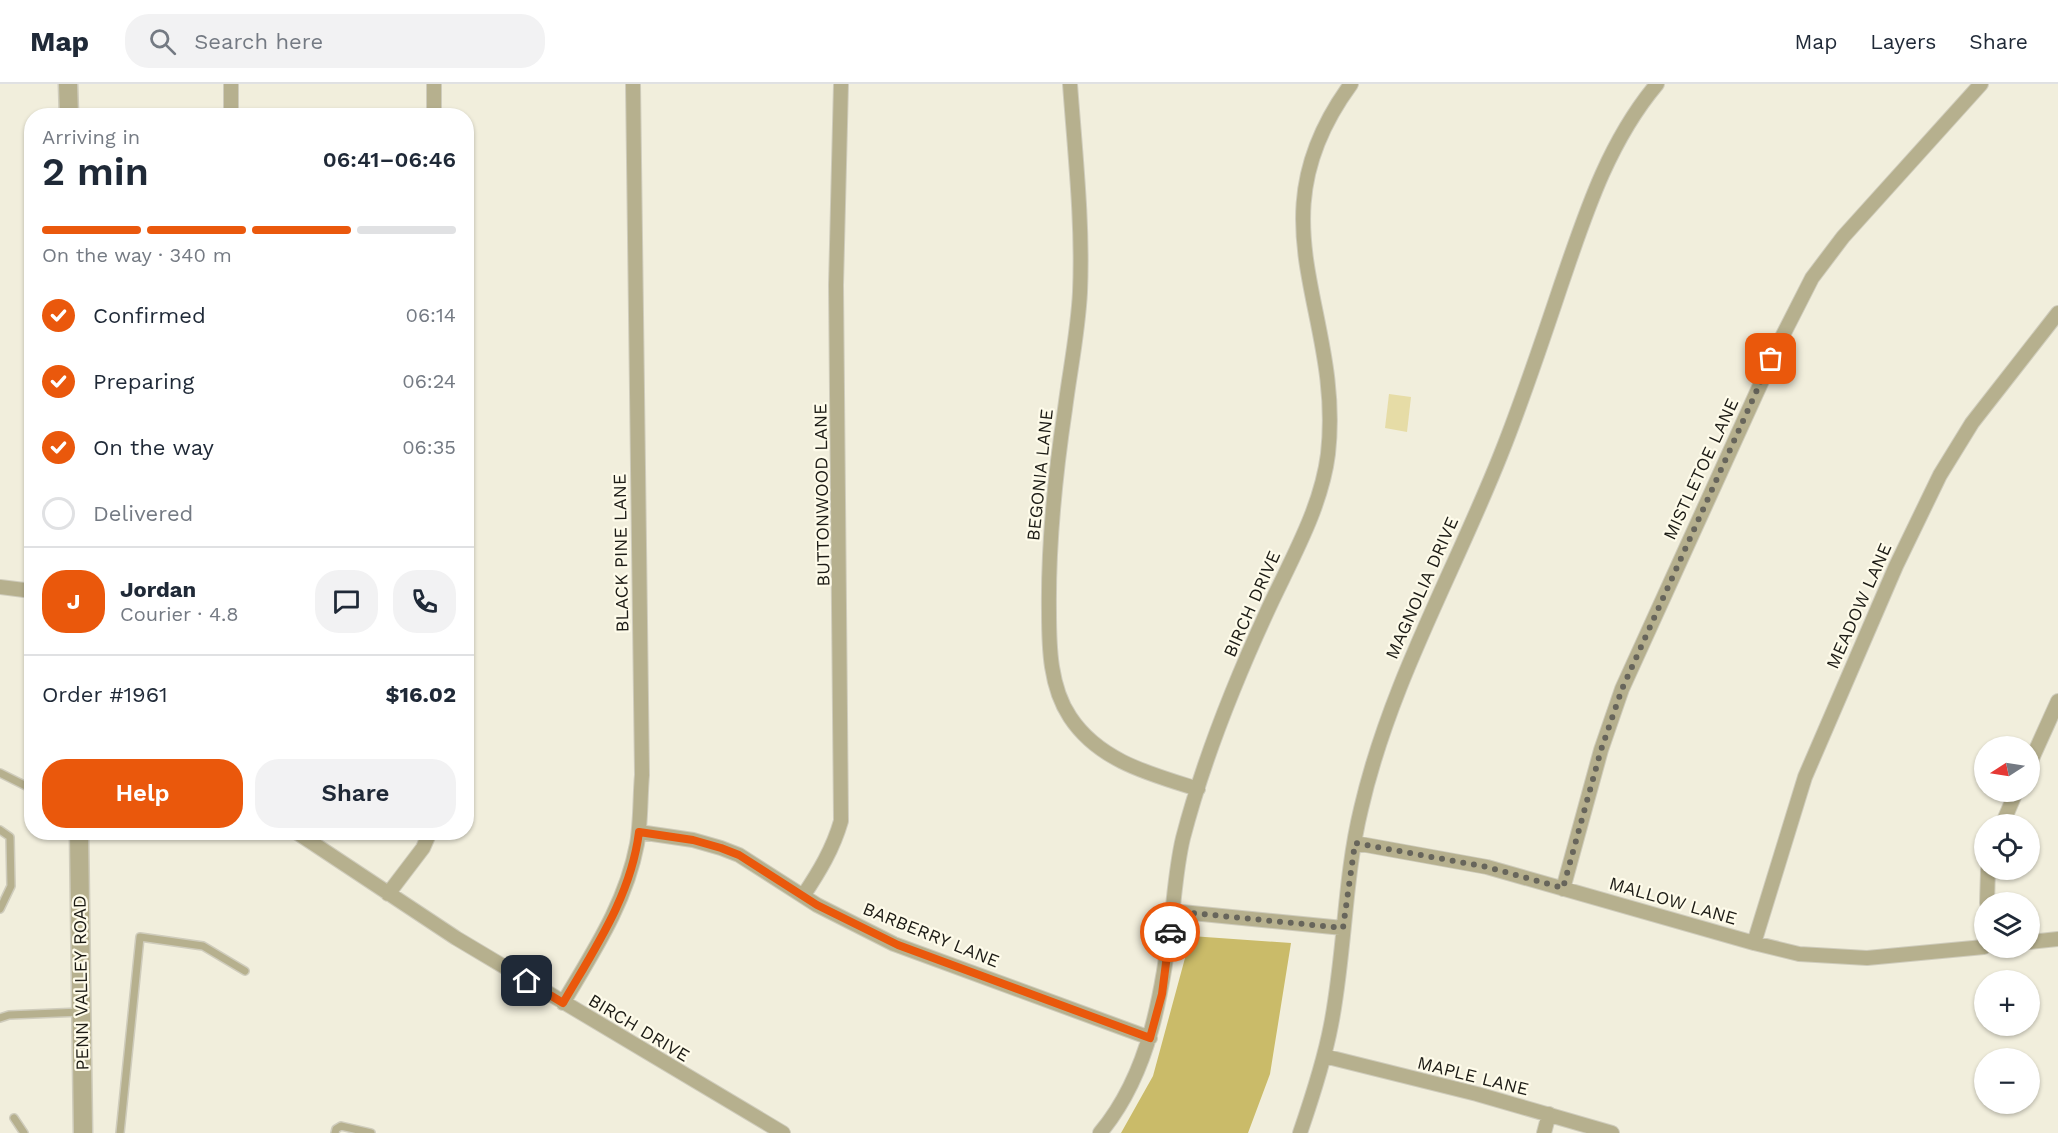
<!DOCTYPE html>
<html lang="en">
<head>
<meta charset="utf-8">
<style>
  body { margin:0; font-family:"Work Sans",sans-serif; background:#f2f2f3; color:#1f2937; height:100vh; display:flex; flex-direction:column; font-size:22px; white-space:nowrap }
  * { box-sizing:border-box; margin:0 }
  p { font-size:20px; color:#747a83 }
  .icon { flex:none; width:33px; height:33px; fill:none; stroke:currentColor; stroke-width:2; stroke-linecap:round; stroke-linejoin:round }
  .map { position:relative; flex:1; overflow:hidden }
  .panel { position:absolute; left:24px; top:24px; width:450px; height:732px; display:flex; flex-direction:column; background:#fff; border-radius:24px; box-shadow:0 2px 4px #0004 }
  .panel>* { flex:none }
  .needle { width:39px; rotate:258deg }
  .tools { position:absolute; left:1974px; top:652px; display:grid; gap:12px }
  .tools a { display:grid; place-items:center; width:66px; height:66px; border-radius:50%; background:#fff; box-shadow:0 2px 4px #0004; font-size:30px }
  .pin { position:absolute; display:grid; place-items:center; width:51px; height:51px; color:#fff; margin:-26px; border-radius:12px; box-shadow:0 3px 9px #0006 }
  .courier { position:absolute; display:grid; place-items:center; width:60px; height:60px; margin:-30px; border:4px solid #ea580c; border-radius:50%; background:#fff; color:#222; box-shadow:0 2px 8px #0007 }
  .summary em { font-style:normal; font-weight:600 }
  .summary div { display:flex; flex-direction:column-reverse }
  .summary { display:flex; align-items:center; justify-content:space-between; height:102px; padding:0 18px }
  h1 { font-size:39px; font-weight:600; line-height:45px }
  .bar { display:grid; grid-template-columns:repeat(4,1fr); gap:9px 6px; align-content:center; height:72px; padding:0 18px }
  .bar i { height:8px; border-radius:4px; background:#e0e1e3 }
  .bar .active { background:#ea580c }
  .bar p { grid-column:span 4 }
  .line { display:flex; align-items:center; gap:15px; padding:0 18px; border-top:2px solid #e0e1e3 }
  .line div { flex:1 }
  .round { display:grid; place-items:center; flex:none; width:63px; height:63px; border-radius:24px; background:#f2f2f3 }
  ol { padding:0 18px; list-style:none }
  li { display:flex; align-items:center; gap:18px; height:66px }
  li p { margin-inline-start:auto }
  li .icon { padding:6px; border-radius:50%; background:#ea580c; color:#fff; stroke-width:4 }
  li:last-child { color:#747a83 }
  li i { width:33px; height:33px; border:3px solid #e0e1e3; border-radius:50% }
  .primary-button { display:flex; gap:12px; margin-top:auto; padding:12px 18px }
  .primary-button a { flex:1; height:69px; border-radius:24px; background:#ea580c; color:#fff; font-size:24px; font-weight:600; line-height:69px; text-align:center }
  .primary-button a+a { background:#f2f2f3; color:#1f2937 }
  header { display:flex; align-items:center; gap:36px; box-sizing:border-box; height:84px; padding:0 30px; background:#fff; border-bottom:2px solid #e0e1e3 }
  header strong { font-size:28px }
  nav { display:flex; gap:33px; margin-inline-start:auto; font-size:21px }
  .search { width:420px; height:54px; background:#f2f2f3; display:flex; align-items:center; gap:15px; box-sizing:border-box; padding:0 21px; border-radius:24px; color:#747a83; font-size:22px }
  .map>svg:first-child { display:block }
</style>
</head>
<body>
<header>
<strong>Map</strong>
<div class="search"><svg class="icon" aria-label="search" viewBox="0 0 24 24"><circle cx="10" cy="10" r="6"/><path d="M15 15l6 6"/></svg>Search here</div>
<nav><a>Map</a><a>Layers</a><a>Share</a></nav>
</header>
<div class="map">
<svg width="2058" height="1049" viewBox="0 0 2058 1049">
  <rect width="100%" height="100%" fill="#f1eedc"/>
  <path fill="#e6dca6" d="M1389,310L1411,313L1407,348L1385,344Z"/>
  <path fill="#cabb69" d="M1191,852L1291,859L1270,990L1248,1049H1121L1153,992Z"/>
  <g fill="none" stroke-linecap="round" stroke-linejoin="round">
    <g stroke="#cfccbc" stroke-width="10">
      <path id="service" d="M0,689L32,705
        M0,746L10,753L11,802L0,825
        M0,934L9,931L81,928
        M14,1034L24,1049
        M120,1049L140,853L203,862L245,887
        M335,1049L336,1045L341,1042L371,1049"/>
    </g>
    <g stroke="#cfccbc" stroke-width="16">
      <path id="minor" d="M231,0V32
        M434,0V32
        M1070,0C1075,69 1083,139 1080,208C1078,248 1070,286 1065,325C1055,392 1048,461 1049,528C1049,564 1050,603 1070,633C1099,677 1150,690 1198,705
        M0,503L32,507
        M2030,679L2058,617
        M2002,741L2016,708
        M296,748L456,854L783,1049
        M639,748L693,756L721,764L739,771L817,821L894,860L1150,954
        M1355,759L1487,783L1754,859L1799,870L1867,874L1984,863
        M1563,805L1601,666L1622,605L1781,255L1812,194L1843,153L1981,0
        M388,810L423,764L430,748
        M803,812C819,788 833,765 841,737L836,201L841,0
        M1987,819L1988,786
        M1172,827L1343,844
        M2030,858L2058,855
        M1754,859L1805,693L1896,482L1940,391L1972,339L2058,229
        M563,919C593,868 626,819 637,760C641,738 640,713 642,691L633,0
        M1324,972L1477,1010L1612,1049
        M1100,1049C1151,988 1162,907 1172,831C1175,805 1177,779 1183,754C1203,677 1233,602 1266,530C1289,479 1321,426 1328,370C1344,227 1249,139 1351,0
        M1300,1049C1312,1014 1324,978 1331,941C1345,870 1344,795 1361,725C1390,599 1454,489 1501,370C1523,315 1542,258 1561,201C1585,131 1608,58 1657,0
        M1544,1049L1549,1030"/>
    </g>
    <g stroke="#cfccbc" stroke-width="21">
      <path id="tertiary" d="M68,0L69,32
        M79,748L83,1049"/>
    </g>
    <use href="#service" stroke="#b6b08e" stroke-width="7"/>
    <use href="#minor" stroke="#b6b08e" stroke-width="14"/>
    <use href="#tertiary" stroke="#b6b08e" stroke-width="18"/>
  </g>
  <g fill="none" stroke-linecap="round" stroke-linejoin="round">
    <path stroke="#67655b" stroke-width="6" stroke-dasharray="0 10.8" d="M1170,848L1172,827L1343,844L1355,759L1487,783L1563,804L1601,666L1622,605L1771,275"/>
    <path stroke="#ea580c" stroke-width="8" d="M527,897L563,919C595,864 631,812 639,748L693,756L721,764L739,771L817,821L898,861L1150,954L1162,910L1170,848"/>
  </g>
  <g text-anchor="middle" stroke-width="4.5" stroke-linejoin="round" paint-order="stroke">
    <g font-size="18" fill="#1c1b15" stroke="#fefbea">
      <text transform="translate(1701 385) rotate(-65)" y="6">MISTLETOE LANE</text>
      <text transform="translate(1040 391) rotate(-84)" y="6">BEGONIA LANE</text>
      <text transform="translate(822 411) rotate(-91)" y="6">BUTTONWOOD LANE</text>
      <text transform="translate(621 469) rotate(-91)" y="6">BLACK PINE LANE</text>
      <text transform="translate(1422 504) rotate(-66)" y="6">MAGNOLIA DRIVE</text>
      <text transform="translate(1252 520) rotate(-66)" y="6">BIRCH DRIVE</text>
      <text transform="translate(1859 522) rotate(-66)" y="6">MEADOW LANE</text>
      <text transform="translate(1673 817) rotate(16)" y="6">MALLOW LANE</text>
      <text transform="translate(931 851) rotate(22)" y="6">BARBERRY LANE</text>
      <text transform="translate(81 899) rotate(-91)" y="6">PENN VALLEY ROAD</text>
      <text transform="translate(639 944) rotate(31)" y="6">BIRCH DRIVE</text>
      <text transform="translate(1473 992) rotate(14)" y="6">MAPLE LANE</text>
    </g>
  </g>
</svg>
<div class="tools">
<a><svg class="needle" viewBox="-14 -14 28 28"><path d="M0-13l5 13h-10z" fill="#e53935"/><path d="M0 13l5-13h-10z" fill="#747a83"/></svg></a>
<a><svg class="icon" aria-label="locate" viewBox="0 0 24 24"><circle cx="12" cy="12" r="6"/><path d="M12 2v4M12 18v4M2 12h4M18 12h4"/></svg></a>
<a><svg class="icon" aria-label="layers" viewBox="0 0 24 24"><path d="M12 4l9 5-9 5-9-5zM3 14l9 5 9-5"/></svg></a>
<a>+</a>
<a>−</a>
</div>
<div class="pin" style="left:1771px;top:275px;background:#ea580c"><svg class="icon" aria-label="bag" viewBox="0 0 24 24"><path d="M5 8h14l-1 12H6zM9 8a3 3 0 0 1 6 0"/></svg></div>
<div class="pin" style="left:527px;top:897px;background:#1f2937"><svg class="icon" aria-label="home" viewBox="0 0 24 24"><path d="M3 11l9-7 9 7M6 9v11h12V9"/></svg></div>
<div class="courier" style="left:1170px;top:848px"><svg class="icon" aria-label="car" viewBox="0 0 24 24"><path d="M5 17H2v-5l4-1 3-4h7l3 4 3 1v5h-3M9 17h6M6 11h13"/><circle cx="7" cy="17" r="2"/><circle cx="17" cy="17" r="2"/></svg></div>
<section class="panel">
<div class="summary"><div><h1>2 min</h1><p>Arriving in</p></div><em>06:41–06:46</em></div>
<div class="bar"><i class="active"></i><i class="active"></i><i class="active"></i><i></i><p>On the way · 340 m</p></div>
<ol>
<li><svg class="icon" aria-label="check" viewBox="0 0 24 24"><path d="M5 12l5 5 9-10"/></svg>Confirmed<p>06:14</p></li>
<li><svg class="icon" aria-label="check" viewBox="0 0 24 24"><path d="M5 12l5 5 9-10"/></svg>Preparing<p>06:24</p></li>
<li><svg class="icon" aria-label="check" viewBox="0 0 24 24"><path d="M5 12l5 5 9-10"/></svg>On the way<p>06:35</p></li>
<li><i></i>Delivered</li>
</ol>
<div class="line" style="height:108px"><b class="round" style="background:#ea580c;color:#fff">J</b><div><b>Jordan</b><p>Courier · 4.8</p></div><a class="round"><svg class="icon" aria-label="chat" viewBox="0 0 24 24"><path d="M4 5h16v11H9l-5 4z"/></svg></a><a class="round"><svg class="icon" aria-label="phone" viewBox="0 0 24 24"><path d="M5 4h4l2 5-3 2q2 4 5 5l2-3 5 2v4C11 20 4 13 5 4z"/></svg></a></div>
<div class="line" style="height:78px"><div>Order #1961</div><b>$16.02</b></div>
<div class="primary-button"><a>Help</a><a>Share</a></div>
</section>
</div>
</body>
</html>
